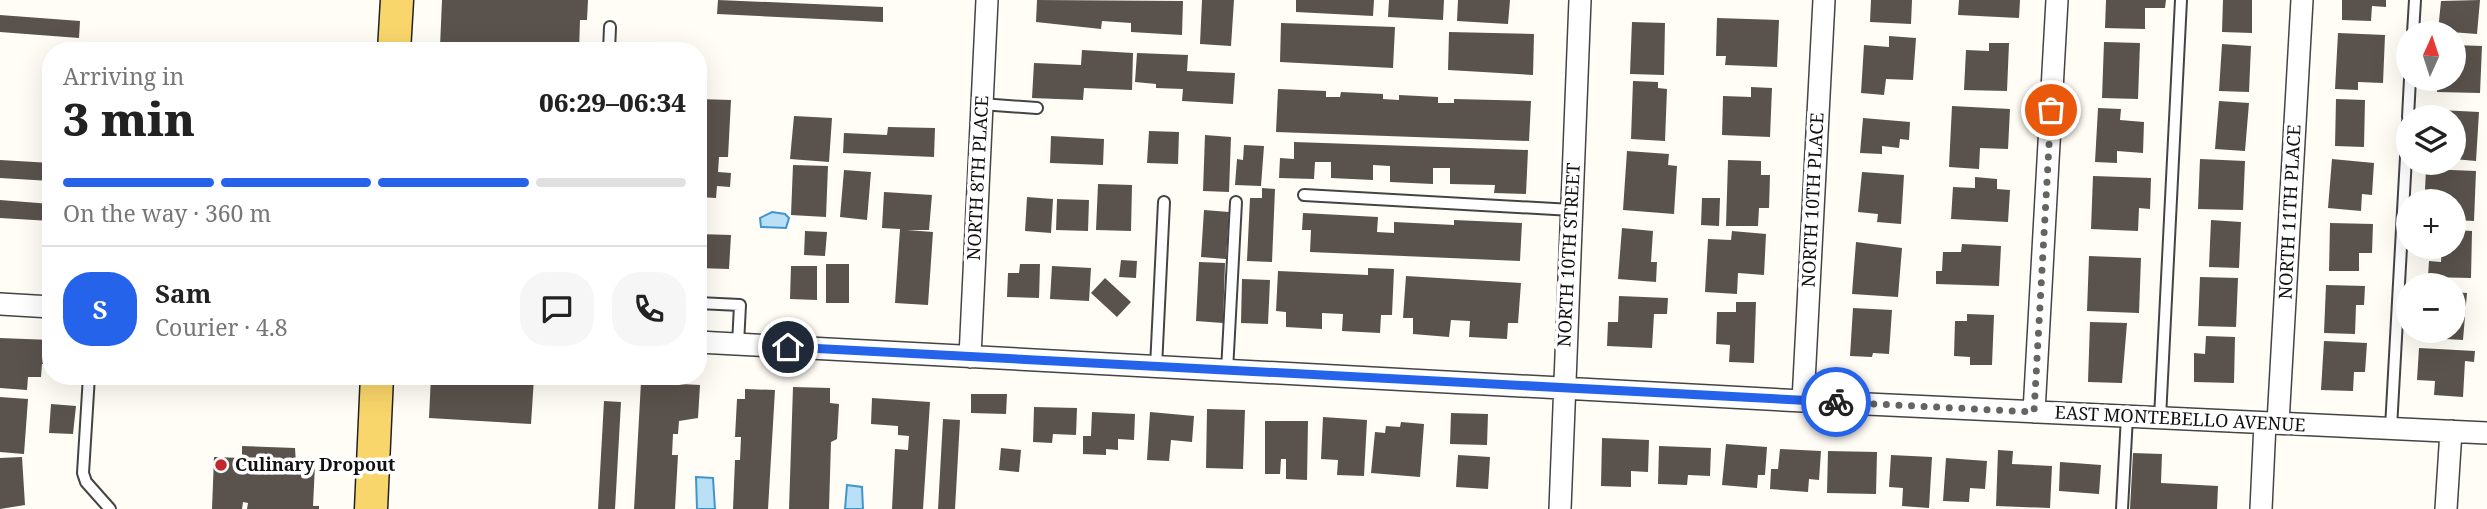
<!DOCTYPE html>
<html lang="en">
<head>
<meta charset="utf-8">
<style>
  body { margin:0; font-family:"Noto Serif",serif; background:#f6f6f6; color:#222; height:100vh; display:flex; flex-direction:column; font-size:26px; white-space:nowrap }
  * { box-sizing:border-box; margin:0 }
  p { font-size:23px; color:#767676 }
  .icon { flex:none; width:38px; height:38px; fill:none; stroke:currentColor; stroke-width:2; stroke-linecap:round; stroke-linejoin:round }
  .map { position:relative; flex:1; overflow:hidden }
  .panel { position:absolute; left:42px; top:42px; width:665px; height:343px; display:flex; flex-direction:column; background:#fff; border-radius:28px; box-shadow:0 7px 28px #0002 }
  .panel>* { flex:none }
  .needle { width:46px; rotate:3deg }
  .tools { position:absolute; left:2396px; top:21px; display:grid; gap:14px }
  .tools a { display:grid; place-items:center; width:70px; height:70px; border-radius:50%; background:#fff; box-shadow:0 7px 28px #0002; font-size:35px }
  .pin { position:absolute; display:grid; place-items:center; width:60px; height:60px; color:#fff; margin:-30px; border:4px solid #fff; border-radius:50%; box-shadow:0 2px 7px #0007 }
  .courier { position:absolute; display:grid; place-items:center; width:70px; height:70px; margin:-35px; border:5px solid #2563eb; border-radius:50%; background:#fff; color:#222; box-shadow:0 2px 9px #0007 }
  .overview em { font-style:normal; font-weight:800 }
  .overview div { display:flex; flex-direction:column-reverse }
  .overview { display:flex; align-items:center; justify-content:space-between; height:119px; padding:0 21px }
  h1 { font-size:46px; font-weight:800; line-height:52px }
  .bar { display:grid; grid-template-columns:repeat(4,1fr); gap:10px 7px; align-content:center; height:84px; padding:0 21px }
  .bar i { height:9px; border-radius:5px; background:#e0e0e0 }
  .bar .current { background:#2563eb }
  .bar p { grid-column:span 4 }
  .line { display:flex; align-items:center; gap:18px; padding:0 21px; border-top:2px solid #e0e0e0 }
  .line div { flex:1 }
  .round { display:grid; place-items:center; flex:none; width:74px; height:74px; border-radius:28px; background:#f6f6f6 }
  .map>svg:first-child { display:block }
</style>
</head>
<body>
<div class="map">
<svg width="2487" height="509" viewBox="0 0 2487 509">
  <rect width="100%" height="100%" fill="#fffdf5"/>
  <path fill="#b9e0f7" stroke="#3f96cf" stroke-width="2" d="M772,212L785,214L789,218L786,228L761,227L760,218Z
    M696,477L713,478L715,509H697Z
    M847,485L862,487L863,509H845Z"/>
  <path fill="#5a524d" d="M442,0H588L587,20H580L579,51L440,47Z
    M718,0L883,7V22L717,14Z
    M1037,0L1183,1L1182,35L1131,32V23L1102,21L1101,29L1036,22Z
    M1202,0H1234L1231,46L1200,44Z
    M1296,0H1374L1373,16L1296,12Z
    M1389,0H1444L1443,20L1388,17Z
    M1458,0H1510L1508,24L1457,21Z
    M1871,0H1912L1911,24L1870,22Z
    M1959,0H2020L2019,18L1958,15Z
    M2106,0H2166L2165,8H2145V29L2105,28Z
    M2223,0H2252V33L2222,32Z
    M2342,0H2386V7L2372,6L2371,21L2342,20Z
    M2480,0L2477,34L2438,31L2441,1Z
    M0,15L80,21L79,38L0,32Z
    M1717,18L1779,20L1777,67L1725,65L1726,56H1716Z
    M1632,22L1665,23L1664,75L1630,74Z
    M1281,23L1395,27L1393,68L1280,62Z
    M1449,32L1534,34L1533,75L1448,70Z
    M2338,33L2385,35L2383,83L2358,82V90L2335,89Z
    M1889,36L1916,38L1913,80L1886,79L1884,95L1861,93L1864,45L1889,47Z
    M2104,42L2140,43L2138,99L2102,98Z
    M1989,43H2009L2007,91L1964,90L1966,50L1989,51Z
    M2222,44L2251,46L2249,92L2219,91Z
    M2454,45L2482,46L2480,93L2437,92V79H2454Z
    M1082,50L1133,53L1132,90L1084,88L1083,100L1032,98L1034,63L1081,65Z
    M1137,53L1188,55L1187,71L1235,73L1233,104L1182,101L1183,89L1156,88V84L1135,82Z
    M1633,81L1658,82V88L1667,89L1665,141L1631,139Z
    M1751,87L1772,88L1770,137L1722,135L1723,96L1751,97Z
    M1278,89L1326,91V97H1340L1341,92L1383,94V99L1399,100V95L1438,97V103H1454V99L1531,101L1529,141L1276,132Z
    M698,99L731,100L728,157H719L718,172L731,173L730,187L717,186L716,198L698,197Z
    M2336,99L2365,100L2364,147L2335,146Z
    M2219,101L2249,103L2245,151L2215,149Z
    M1952,106L2010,109L2008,149L1980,148L1979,169L1949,167Z
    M2098,108L2121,109L2120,120L2144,122L2143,153L2117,151V163L2095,162Z
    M2440,110L2479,112L2476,161L2454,159V117H2440Z
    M794,116L832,118L829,162L790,159Z
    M1863,118L1910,122L1909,140L1900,139L1899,148L1882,146V154L1860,153Z
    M888,127L935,128L934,157L843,153L844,133L887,135Z
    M1149,131L1179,132L1178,164L1147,163Z
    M1205,135L1231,137L1229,192L1203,191Z
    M1051,136L1104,139L1103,165L1050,163Z
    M1294,142L1528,150L1526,194L1494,193L1495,185L1450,184V168H1433V184L1390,182V166L1373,165V180L1331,178V162H1315L1314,179L1279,178L1280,158L1294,159Z
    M1244,145L1264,146L1261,186L1235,185L1237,159L1243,160Z
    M1627,151L1669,154L1668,165L1677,166L1674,214L1623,210Z
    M2200,159L2245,161L2243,210L2198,209Z
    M2332,159L2374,163L2372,195L2362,194L2361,211L2328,208Z
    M0,160L51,163V181L0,178Z
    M1728,160L1761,161V175H1770L1769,208H1759L1758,226H1726Z
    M793,165L828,166L826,217L791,215Z
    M2426,169L2476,171L2474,221L2454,220V201H2430L2431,190H2425Z
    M844,170L871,172L867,220L840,217Z
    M1862,172L1904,175L1901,224L1877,222L1878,214L1858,212Z
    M2093,176L2151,178L2150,209L2139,208L2138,231L2091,229Z
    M1975,177L1997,179V189L2010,190L2008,222L1951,219L1953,187L1975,188Z
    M1098,184L1132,185L1131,231L1096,230Z
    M1262,188L1275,189L1272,262L1247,261L1250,198H1262Z
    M884,192L932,195L929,230H907L933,232L928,305L895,303L900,229L882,228Z
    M1027,197L1053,199L1051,233L1025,231Z
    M1702,198H1720L1719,226L1701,225Z
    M1057,199L1089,200L1088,231L1056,230Z
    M0,200L51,204V221L0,218Z
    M1204,210L1229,212L1226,259L1201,257Z
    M1303,213L1378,217L1377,232L1394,233V222L1454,225V220L1522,223L1520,261L1310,252L1311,230H1302Z
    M2211,220L2241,222L2239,268L2209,267Z
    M2330,223L2373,224L2372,253H2359V271H2329Z
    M1622,228L1653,231L1651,262H1657L1656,282L1618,279Z
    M2454,230L2472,231L2471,278L2428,277L2429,261L2441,262L2442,247H2454Z
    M805,231L827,232L825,256L804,255Z
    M1732,231L1766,234L1764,275L1738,273L1737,294L1705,292L1708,239L1731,240Z
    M698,234L731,235L729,269L698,268Z
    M1856,242L1902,248L1898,297L1852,294Z
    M1962,244L2001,246L1999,286L1936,284V271H1942L1943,252H1961Z
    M2089,256L2141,258L2139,313L2087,311Z
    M1121,260L1137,261L1136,278L1119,277Z
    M1199,262L1225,263L1223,323L1196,321Z
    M826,264H849V303H826Z
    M1020,264H1040L1039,298L1007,297L1008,273H1019Z
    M791,266H817V300L790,299Z
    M1052,266L1091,268L1089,301L1050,299Z
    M1368,268L1394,269L1392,315H1381L1380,333L1342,331L1343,314L1322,313V329L1286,327V312L1276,311L1278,271L1368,275Z
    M1406,276L1521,283L1518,323H1508L1507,339L1469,337L1470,321L1451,320L1449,337L1413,334V318H1403Z
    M2200,277L2238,278L2236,327L2198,326Z
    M1105,278L1131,302L1117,317L1091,293Z
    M1242,279L1270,280L1268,324L1241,323Z
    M2326,285L2365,286L2364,305H2356L2355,334L2324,333Z
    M2454,292L2467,293L2463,340L2429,338V331H2454Z
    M1619,296L1668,298L1667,314H1654L1652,348L1607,346L1608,322H1618Z
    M1736,302H1756L1754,363L1729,362L1730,345L1716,344L1717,312H1736Z
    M1853,308L1892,310L1889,354L1873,353L1872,357L1850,356Z
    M1967,314L1994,315L1992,365H1970V357L1954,356L1955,321H1967Z
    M2090,322L2127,323L2122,383L2088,382Z
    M2206,336L2235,337L2234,383L2194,382V353L2205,354Z
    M0,338L51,340V364H42L41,377H28L27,390L0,388Z
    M2324,341L2367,343L2365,372H2354L2353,391L2321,390Z
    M2419,348L2475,351L2474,362L2465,361L2463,397L2434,395L2435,381L2417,380Z
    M431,376L534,378L531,424L429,418Z
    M641,382L700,385L698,418L679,421L678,434H673L672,455H678L675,509H634Z
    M793,387L830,388V403L839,404L837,439L831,442L829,509H789Z
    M745,389L775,390L768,509H733L735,460H740L741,437H735L737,399H745Z
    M971,394H1007L1006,414L971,413Z
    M0,397L28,399L24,454L0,452Z
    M872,398L930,402L923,509H892L895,449L908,450L909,436L898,435V426L871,424Z
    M604,401L621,402L615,509H598Z
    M51,404L76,406L73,434L49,433Z
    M1034,407L1077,408L1076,435L1053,434L1052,443L1033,442Z
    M1207,409L1245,410L1243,469L1206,468Z
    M1092,412L1135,414L1134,440L1118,439V450L1106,449V455L1083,454V436H1091Z
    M1150,412L1194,416L1192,442L1171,440L1169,461L1147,460Z
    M1451,413L1488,414L1487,445L1450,444Z
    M1323,417L1367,420L1364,476L1337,475L1338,460L1321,459Z
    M943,419L960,420L955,509H938Z
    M1265,421H1308L1307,480L1286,479V459H1281L1280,474H1265Z
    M1401,422L1424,424L1420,477L1371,473L1375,432L1385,433L1386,426L1400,427Z
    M1602,438L1649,440L1648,472L1631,471V487L1601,486Z
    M1726,444L1767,447L1765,475H1758L1757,488L1722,485Z
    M242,446L295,448L296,464L315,465L313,506H319V509H247L248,503L243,502L242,509H212L214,457L242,458Z
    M1659,446L1711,448L1710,476L1688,475L1687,485L1658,484Z
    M1001,448L1021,450L1019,472L999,470Z
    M1780,449L1821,451L1819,480L1809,479L1808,492L1770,489L1771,469H1778Z
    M1998,450L2013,451L2012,464L2052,466L2050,508L1996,506Z
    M1828,451L1877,452L1876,494L1827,493Z
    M2133,453L2162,454L2161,483L2218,486L2217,509H2130Z
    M1458,455L1490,457L1488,489L1456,487Z
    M1891,455L1932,457L1929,508L1902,506L1903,488L1889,487Z
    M22,457L25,505L0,509V458Z
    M1946,458L1987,461L1985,489L1970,488L1969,502L1943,501Z
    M2060,462L2101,465L2099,494L2059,491Z"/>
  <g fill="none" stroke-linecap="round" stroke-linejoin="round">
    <g stroke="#444" stroke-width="14">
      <path id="service" d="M2413,33L2415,0
        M609,51L610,27
        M981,104L1037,108
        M2408,117L2410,79
        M1304,195L1572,210
        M698,303L740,305L738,344
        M1156,367L1164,202
        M1227,371L1236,202
        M89,376L83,473L86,482L110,509
        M2160,418L2181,0
        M2391,428L2408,121
        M2122,509L2127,416"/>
    </g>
    <g stroke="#444" stroke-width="24">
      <path id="minor" d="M0,304L51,307
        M698,342L1803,401L2487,433
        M970,357L987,0
        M1803,401L1824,0
        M2034,412L2057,0
        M2278,423L2302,0
        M1560,509L1580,0
        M2261,509L2265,423
        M2446,509L2451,431"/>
    </g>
    <g stroke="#222" stroke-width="35">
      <path id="primary" d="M394,51L397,0
        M371,509L377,376"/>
    </g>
    <use href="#service" stroke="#fff" stroke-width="10"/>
    <use href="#minor" stroke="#fff" stroke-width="21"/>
    <use href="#primary" stroke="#f9d66b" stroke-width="32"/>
  </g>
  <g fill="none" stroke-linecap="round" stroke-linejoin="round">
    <path stroke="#646461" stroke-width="7" stroke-dasharray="0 12.6" d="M1836,402L2034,412L2051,110"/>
    <path stroke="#2563eb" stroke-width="9" d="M788,347L1836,402"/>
  </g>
  <circle fill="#c4262e" stroke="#fff" stroke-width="2.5" cx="221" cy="465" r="7"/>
  <g text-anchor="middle" stroke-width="7" stroke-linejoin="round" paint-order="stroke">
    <g font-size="18" fill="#111" stroke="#fff">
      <text transform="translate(978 178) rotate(-87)" y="6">NORTH 8TH PLACE</text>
      <text transform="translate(1813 200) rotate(-87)" y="6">NORTH 10TH PLACE</text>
      <text transform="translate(2290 212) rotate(-87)" y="6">NORTH 11TH PLACE</text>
      <text transform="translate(1569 255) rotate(-87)" y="6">NORTH 10TH STREET</text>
      <text transform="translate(2180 419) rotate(3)" y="6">EAST MONTEBELLO AVENUE</text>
    </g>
    <g font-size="18" font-weight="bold" fill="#111" stroke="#fff" text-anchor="start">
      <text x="235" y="471">Culinary Dropout</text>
    </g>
  </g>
</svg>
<div class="tools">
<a><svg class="needle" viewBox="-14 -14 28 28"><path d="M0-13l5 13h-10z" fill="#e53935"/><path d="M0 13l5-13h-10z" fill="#767676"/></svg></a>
<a><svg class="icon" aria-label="layers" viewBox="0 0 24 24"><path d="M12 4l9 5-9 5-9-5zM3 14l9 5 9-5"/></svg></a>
<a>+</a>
<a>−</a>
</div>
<div class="pin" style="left:2051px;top:110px;background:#ea580c"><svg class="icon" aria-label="bag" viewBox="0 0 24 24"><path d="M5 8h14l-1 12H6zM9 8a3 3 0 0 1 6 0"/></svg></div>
<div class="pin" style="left:788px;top:347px;background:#1f2937"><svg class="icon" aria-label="home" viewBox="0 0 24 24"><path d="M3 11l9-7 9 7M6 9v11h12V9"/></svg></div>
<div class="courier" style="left:1836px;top:402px"><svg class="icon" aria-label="bike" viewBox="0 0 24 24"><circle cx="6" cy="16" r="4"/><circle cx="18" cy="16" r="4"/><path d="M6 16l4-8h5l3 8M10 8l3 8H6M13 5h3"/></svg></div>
<section class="panel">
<div class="overview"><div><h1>3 min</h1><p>Arriving in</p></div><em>06:29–06:34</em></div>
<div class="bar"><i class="current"></i><i class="current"></i><i class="current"></i><i></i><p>On the way · 360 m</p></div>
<div class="line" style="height:126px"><b class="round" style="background:#2563eb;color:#fff">S</b><div><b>Sam</b><p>Courier · 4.8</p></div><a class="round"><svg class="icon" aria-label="chat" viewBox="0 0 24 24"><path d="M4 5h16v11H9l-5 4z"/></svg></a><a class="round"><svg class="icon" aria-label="phone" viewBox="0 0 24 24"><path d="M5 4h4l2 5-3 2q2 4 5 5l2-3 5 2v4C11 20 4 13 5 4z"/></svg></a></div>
</section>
</div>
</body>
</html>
